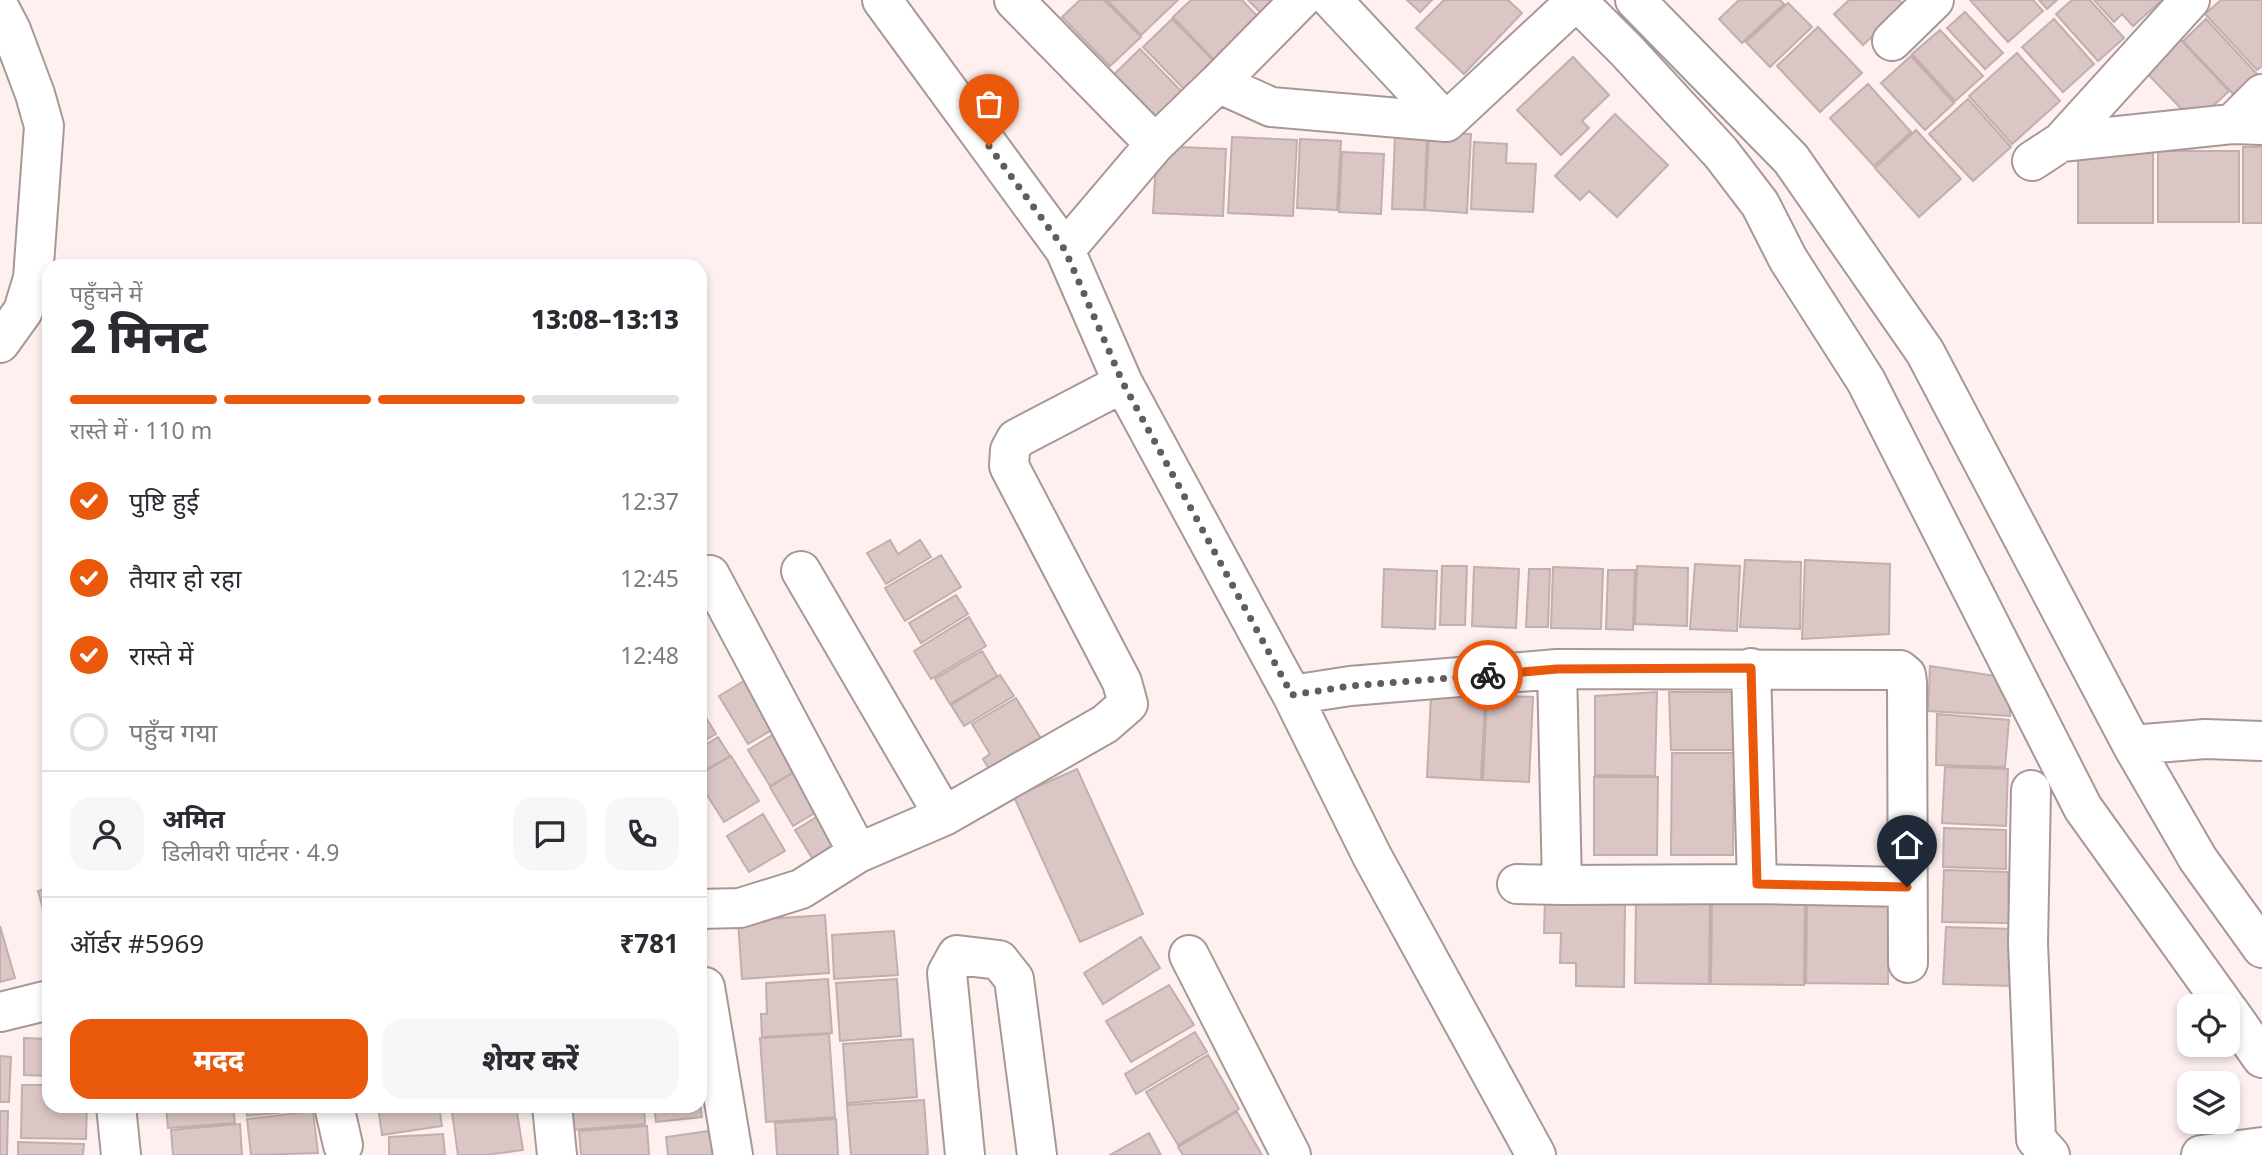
<!DOCTYPE html>
<html lang="hi">
<head>
<meta charset="utf-8">
<style>
  body { margin:0; font-family:"Noto Sans","Noto Sans Devanagari",sans-serif; background:#f7f7f7; color:#2b2b33; height:100vh; display:flex; flex-direction:column; font-size:26px; white-space:nowrap }
  * { box-sizing:border-box; margin:0 }
  p { font-size:23px; color:#7c7c81 }
  .icon { flex:none; width:38px; height:38px; fill:none; stroke:currentColor; stroke-width:2; stroke-linecap:round; stroke-linejoin:round }
  .map { position:relative; flex:1; overflow:hidden }
  .panel { position:absolute; left:42px; top:259px; width:665px; height:854px; display:flex; flex-direction:column; background:#fff; border-radius:21px; box-shadow:0 4px 10px #0003 }
  .panel>* { flex:none }
  .tools { position:absolute; left:2177px; top:994px; display:grid; gap:14px }
  .tools a { display:grid; place-items:center; width:63px; height:63px; border-radius:14px; background:#fff; box-shadow:0 4px 10px #0003; font-size:35px }
  .pin { position:absolute; display:grid; place-items:center; width:60px; height:60px; color:#fff; margin:-72px -30px; border-radius:50% 50% 50% 0; rotate:-45deg; box-shadow:0 0 7px #0007 }
  .pin .icon { rotate:45deg }
  .courier { position:absolute; display:grid; place-items:center; width:70px; height:70px; margin:-35px; border:5px solid #ea580c; border-radius:50%; background:#fff; color:#222; box-shadow:0 2px 9px #0007 }
  .overview em { font-style:normal; font-weight:800 }
  .overview div { display:flex; flex-direction:column-reverse }
  .overview { display:flex; align-items:center; justify-content:space-between; height:119px; padding:0 28px }
  h1 { font-size:46px; font-weight:800; line-height:52px }
  .bar { display:grid; grid-template-columns:repeat(4,1fr); gap:10px 7px; align-content:center; height:84px; padding:0 28px }
  .bar i { height:9px; border-radius:5px; background:#e1e1e2 }
  .bar .selected { background:#ea580c }
  .bar p { grid-column:span 4 }
  .line { display:flex; align-items:center; gap:18px; padding:0 28px; border-top:2px solid #e1e1e2 }
  .line div { flex:1 }
  .round { display:grid; place-items:center; flex:none; width:74px; height:74px; border-radius:21px; background:#f7f7f7 }
  ol { padding:0 28px; list-style:none }
  li { display:flex; align-items:center; gap:21px; height:77px }
  li p { margin-inline-start:auto }
  li .icon { padding:7px; border-radius:50%; background:#ea580c; color:#fff; stroke-width:4 }
  li:last-child { color:#7c7c81 }
  li i { width:38px; height:38px; border:4px solid #e1e1e2; border-radius:50% }
  .action { display:flex; gap:14px; margin-top:auto; padding:14px 28px }
  .action a { flex:1; height:80px; border-radius:21px; background:#ea580c; color:#fff; font-size:28px; font-weight:800; line-height:80px; text-align:center }
  .action a+a { background:#f7f7f7; color:#2b2b33 }
  .map>svg:first-child { display:block }
</style>
</head>
<body>
<div class="map">
<svg width="2262" height="1155" viewBox="0 0 2262 1155">
  <rect width="100%" height="100%" fill="#fdf0ef"/>
  <path fill="#dac6c5" stroke="#c1aead" stroke-width="2" d="M1080,0H1104L1141,37L1110,66L1062,17Z
    M1107,0H1178L1141,35Z
    M1191,0H1242L1261,20L1217,63L1173,17Z
    M1248,0H1283L1265,17Z
    M1407,0H1432L1420,12Z
    M1444,0H1508L1522,13L1464,74L1416,28Z
    M1739,0H1780L1784,4L1742,43L1719,19Z
    M1849,0H1899L1905,6L1863,45L1834,14Z
    M1970,0H2033L2043,11L2008,42Z
    M2039,0H2057L2047,9Z
    M2072,0H2090L2124,38L2098,61L2056,14Z
    M2094,0H2162L2133,26L2122,14L2114,22Z
    M2221,0H2262V66L2257,70L2205,14Z
    M1788,3L1812,27L1770,67L1746,42Z
    M1965,12L2003,53L1985,69L1947,28Z
    M1172,19L1215,62L1186,91L1143,47Z
    M2054,19L2094,64L2063,92L2022,47Z
    M2206,19L2257,74L2234,95L2183,41Z
    M1818,27L1862,73L1820,112L1777,66Z
    M1940,30L1983,76L1955,101L1912,54Z
    M2178,37L2229,91L2195,123L2143,69Z
    M1140,49L1189,99L1154,132L1106,82Z
    M2017,53L2060,101L2012,144L1969,96Z
    M1911,56L1954,103L1925,130L1881,83Z
    M1573,57L1609,95L1582,121L1589,128L1561,155L1517,110Z
    M1868,84L1911,132L1874,166L1830,118Z
    M1968,99L2011,147L1973,181L1929,134Z
    M1615,114L1668,165L1617,217L1589,191L1580,200L1555,176Z
    M1916,130L1961,179L1919,217L1875,168Z
    M1429,132L1471,134L1467,213L1425,210Z
    M1395,136L1427,138L1424,210L1392,209Z
    M1232,137L1297,140L1293,216L1228,213Z
    M1300,139L1341,141L1337,210L1297,208Z
    M1474,142L1507,144L1506,163L1536,164L1533,212L1471,209Z
    M1157,146L1226,149L1223,216L1153,213Z
    M2243,147H2262V223H2243Z
    M2078,150H2153V223H2078Z
    M2158,151H2239V222H2158Z
    M1342,152L1384,154L1381,214L1339,212Z
    M890,540L898,554L920,540L931,557L886,584L867,553Z
    M941,555L961,587L905,621L885,588Z
    M1745,560L1801,562L1800,629L1740,627Z
    M1805,560L1890,564L1889,634L1802,639Z
    M1695,564L1740,566L1737,631L1690,629Z
    M1442,566H1467L1465,625H1440Z
    M1637,566L1688,568L1687,626L1635,624Z
    M1474,567L1519,569L1516,628L1472,626Z
    M1553,567L1603,569L1601,629L1551,628Z
    M1384,569L1437,571L1435,629L1382,627Z
    M1529,569H1550L1548,627H1526Z
    M1608,570H1635L1633,630L1606,629Z
    M956,595L968,614L921,643L909,623Z
    M969,617L986,646L931,679L914,651Z
    M982,651L997,676L950,704L935,679Z
    M1930,666L2009,678L2010,716L1928,711Z
    M757,673L787,721L748,744L719,696Z
    M1000,675L1014,696L964,726L951,705Z
    M1657,692L1655,776L1595,775V696Z
    M1669,692H1733V750H1671Z
    M1487,695L1533,697L1529,782L1483,780Z
    M1431,696L1485,698L1481,780L1427,777Z
    M1016,698L1048,750L997,782L983,759L990,754L972,724Z
    M700,708L716,734L700,743Z
    M1937,714L2009,720L2005,767L1936,765Z
    M787,726L809,763L770,786L748,750Z
    M718,737L730,756L700,773V748Z
    M1672,753H1734L1733,855H1671Z
    M731,756L759,801L724,822L700,784V774Z
    M806,765L830,804L793,826L770,787Z
    M1945,767L2008,769L2006,826L1942,823Z
    M1077,769L1143,914L1080,942L1014,797Z
    M1594,777H1658L1657,855H1594Z
    M828,810L853,851L820,871L795,830Z
    M763,814L785,851L749,872L727,836Z
    M1944,828L2006,830V869L1943,867Z
    M1944,870L2008,872L2009,923L1942,922Z
    M49,888V931L38,891Z
    M1545,899L1625,901L1624,987L1576,986V963H1560L1561,933H1544Z
    M1636,899L1710,901L1709,984L1635,983Z
    M1807,900L1889,901L1888,984L1806,983Z
    M1712,901L1805,902L1804,985L1711,984Z
    M825,915L829,973L742,979L738,921Z
    M0,926L15,978L0,982Z
    M1946,927L2013,929L2011,986L1943,984Z
    M894,931L898,975L834,979L832,935Z
    M1141,937L1160,968L1103,1004L1084,973Z
    M828,979L832,1033L762,1037L761,1014H767L766,983Z
    M897,979L901,1036L840,1041L836,983Z
    M1169,985L1194,1025L1131,1062L1106,1021Z
    M1195,1032L1207,1052L1136,1094L1125,1074Z
    M829,1034L835,1117L766,1122L760,1038Z
    M24,1038L49,1039V1076L24,1075Z
    M913,1039L917,1097L847,1103L843,1044Z
    M1208,1055L1239,1109L1178,1145L1146,1092Z
    M0,1056L11,1057L9,1102H0Z
    M22,1085H49V1106H87L86,1139L21,1138Z
    M924,1100L928,1155H851L847,1105Z
    M700,1103L702,1117L656,1122L654,1106H700Z
    M166,1106H233L235,1123L168,1128Z
    M246,1106H310V1109L247,1116Z
    M378,1106H439L442,1126L382,1135Z
    M451,1106H516L523,1150L485,1155H458Z
    M569,1106H644L645,1124L571,1130Z
    M0,1111H8L7,1155H0Z
    M313,1111L318,1153L251,1155L247,1119Z
    M1237,1112L1262,1155H1183L1178,1147Z
    M836,1119L838,1155H777L775,1123Z
    M240,1124L242,1155H173L171,1130Z
    M647,1126L649,1155H581L579,1131Z
    M716,1130L719,1155H668L666,1137Z
    M1149,1133L1161,1155H1110Z
    M443,1134L445,1155H389V1137Z
    M18,1142L84,1144L83,1155H18Z"/>
  <g fill="none" stroke-linecap="round" stroke-linejoin="round">
    <g stroke="#a99795" stroke-width="42">
      <path id="minor" d="M882,0L1065,250L1123,383L1292,695L1372,856L1536,1155
        M1014,0L1155,144
        M1332,0L1446,122
        M1576,0L1627,51L1721,153L1760,204L1788,259L1866,381L2083,808L2225,1006
        M1635,0L1791,159L1925,352L2132,745L2198,859L2262,948
        M0,9L11,30L35,94L44,126L33,278L23,311L0,343
        M1892,41L1934,0
        M1218,83L1300,0
        M2232,124L2262,94
        M2061,142L2232,124L2262,125
        M2032,161L2061,142L2190,0
        M1065,250L1155,144L1218,83L1271,107L1446,122L1577,0
        M801,571L944,816
        M710,575L858,853
        M1751,668L1757,884
        M1557,669L1562,885L1757,884L1907,887
        M1292,695L1350,686L1557,669L1900,670L1906,675L1907,682L1908,963
        M2132,745L2205,739L2262,741
        M2031,790L2028,943L2036,1139L2050,1155
        M1517,884L1562,885
        M700,909L740,908L801,889L858,853L944,816L1105,724L1128,704L1122,682L1009,466L1010,450L1016,439L1123,383
        M1189,955L1291,1155
        M705,987L733,1155
        M2228,1010L2262,1058
        M0,1012L49,1000
        M116,1106L121,1155
        M334,1106L343,1145
        M552,1106L557,1155
        M965,1155L947,973L957,955L999,960L1014,979L1037,1155
        M2201,1155L2262,1147"/>
    </g>
    <use href="#minor" stroke="#fff" stroke-width="38"/>
  </g>
  <g fill="none" stroke-linecap="round" stroke-linejoin="round">
    <path stroke="#645c5b" stroke-width="7" stroke-dasharray="0 12.6" d="M989,146L1065,250L1123,383L1292,695L1350,686L1488,675"/>
    <path stroke="#ea580c" stroke-width="9" d="M1488,675L1557,669L1751,668L1757,884L1907,887"/>
  </g>
</svg>
<div class="tools">
<a><svg class="icon" aria-label="locate" viewBox="0 0 24 24"><circle cx="12" cy="12" r="6"/><path d="M12 2v4M12 18v4M2 12h4M18 12h4"/></svg></a>
<a><svg class="icon" aria-label="layers" viewBox="0 0 24 24"><path d="M12 4l9 5-9 5-9-5zM3 14l9 5 9-5"/></svg></a>
</div>
<div class="pin" style="left:989px;top:146px;background:#ea580c"><svg class="icon" aria-label="bag" viewBox="0 0 24 24"><path d="M5 8h14l-1 12H6zM9 8a3 3 0 0 1 6 0"/></svg></div>
<div class="pin" style="left:1907px;top:887px;background:#1f2937"><svg class="icon" aria-label="home" viewBox="0 0 24 24"><path d="M3 11l9-7 9 7M6 9v11h12V9"/></svg></div>
<div class="courier" style="left:1488px;top:675px"><svg class="icon" aria-label="bike" viewBox="0 0 24 24"><circle cx="6" cy="16" r="4"/><circle cx="18" cy="16" r="4"/><path d="M6 16l4-8h5l3 8M10 8l3 8H6M13 5h3"/></svg></div>
<section class="panel">
<div class="overview"><div><h1>2 मिनट</h1><p>पहुँचने में</p></div><em>13:08–13:13</em></div>
<div class="bar"><i class="selected"></i><i class="selected"></i><i class="selected"></i><i></i><p>रास्ते में · 110 m</p></div>
<ol>
<li><svg class="icon" aria-label="check" viewBox="0 0 24 24"><path d="M5 12l5 5 9-10"/></svg>पुष्टि हुई<p>12:37</p></li>
<li><svg class="icon" aria-label="check" viewBox="0 0 24 24"><path d="M5 12l5 5 9-10"/></svg>तैयार हो रहा<p>12:45</p></li>
<li><svg class="icon" aria-label="check" viewBox="0 0 24 24"><path d="M5 12l5 5 9-10"/></svg>रास्ते में<p>12:48</p></li>
<li><i></i>पहुँच गया</li>
</ol>
<div class="line" style="height:126px"><a class="round"><svg class="icon" aria-label="person" viewBox="0 0 24 24"><circle cx="12" cy="8" r="4"/><path d="M4 21q1-7 8-7t8 7"/></svg></a><div><b>अमित</b><p>डिलीवरी पार्टनर · 4.9</p></div><a class="round"><svg class="icon" aria-label="chat" viewBox="0 0 24 24"><path d="M4 5h16v11H9l-5 4z"/></svg></a><a class="round"><svg class="icon" aria-label="phone" viewBox="0 0 24 24"><path d="M5 4h4l2 5-3 2q2 4 5 5l2-3 5 2v4C11 20 4 13 5 4z"/></svg></a></div>
<div class="line" style="height:91px"><div>ऑर्डर #5969</div><b>₹781</b></div>
<div class="action"><a>मदद</a><a>शेयर करें</a></div>
</section>
</div>
</body>
</html>
